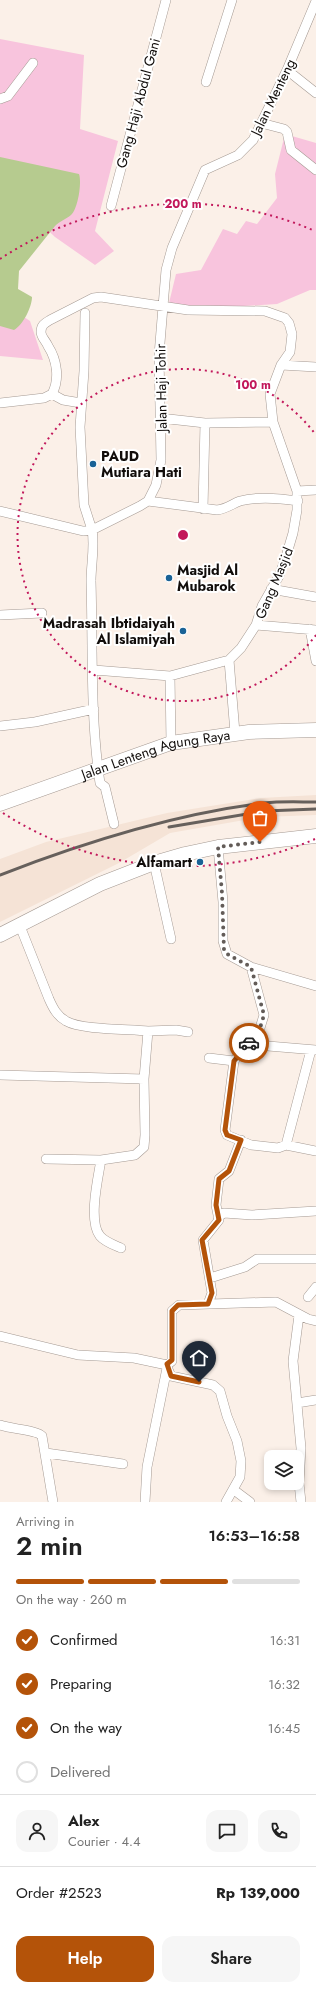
<!DOCTYPE html>
<html lang="en">
<head>
<meta charset="utf-8">
<style>
  body { margin:0; font-family:Jost,sans-serif; background:#f6f6f6; color:#222; height:100vh; display:flex; flex-direction:column; font-size:15px; white-space:nowrap }
  * { box-sizing:border-box; margin:0 }
  p { font-size:13px; color:#767676 }
  .icon { flex:none; width:22px; height:22px; fill:none; stroke:currentColor; stroke-width:2; stroke-linecap:round; stroke-linejoin:round }
  .map { position:relative; height:1502px; overflow:hidden }
  .sheet { display:flex; flex-direction:column; background:#fff; flex:1 }
  .sheet>* { flex:none }
  .buttons { position:absolute; left:264px; top:1450px; display:grid; gap:8px }
  .buttons a { display:grid; place-items:center; width:40px; height:40px; border-radius:8px; background:#fff; box-shadow:0 2px 6px #0003; font-size:20px }
  .pin { position:absolute; display:grid; place-items:center; width:34px; height:34px; color:#fff; margin:-41px -17px; border-radius:50% 50% 50% 0; rotate:-45deg; box-shadow:0 0 4px #0007 }
  .pin .icon { rotate:45deg }
  .courier { position:absolute; display:grid; place-items:center; width:40px; height:40px; margin:-20px; border:3px solid #b45309; border-radius:50%; background:#fff; color:#222; box-shadow:0 1px 5px #0007 }
  .overview em { font-style:normal; font-weight:600 }
  .overview div { display:flex; flex-direction:column-reverse }
  .overview { display:flex; align-items:center; justify-content:space-between; height:68px; padding:0 16px }
  h1 { font-size:26px; font-weight:600; line-height:30px }
  .bar { display:grid; grid-template-columns:repeat(4,1fr); gap:6px 4px; align-content:center; height:48px; padding:0 16px }
  .bar i { height:5px; border-radius:3px; background:#e0e0e0 }
  .bar .selected { background:#b45309 }
  .bar p { grid-column:span 4 }
  .line { display:flex; align-items:center; gap:10px; padding:0 16px; border-top:1px solid #e0e0e0 }
  .line div { flex:1 }
  .round { display:grid; place-items:center; flex:none; width:42px; height:42px; border-radius:12px; background:#f6f6f6 }
  ol { padding:0 16px; list-style:none }
  li { display:flex; align-items:center; gap:12px; height:44px }
  li p { margin-inline-start:auto }
  li .icon { padding:4px; border-radius:50%; background:#b45309; color:#fff; stroke-width:4 }
  li:last-child { color:#767676 }
  li i { width:22px; height:22px; border:2px solid #e0e0e0; border-radius:50% }
  .cta { display:flex; gap:8px; margin-top:auto; padding:8px 16px }
  .cta a { flex:1; height:46px; border-radius:12px; background:#b45309; color:#fff; font-size:16px; font-weight:600; line-height:46px; text-align:center }
  .cta a+a { background:#f6f6f6; color:#222 }
  .map>svg:first-child { display:block }
</style>
</head>
<body>
<div class="map">
<svg width="316" height="1502" viewBox="0 0 316 1502">
  <rect width="100%" height="100%" fill="#fbf0e8"/>
  <path fill="#f5e3d6" d="M316,795V815L262,817L170,833L119,863L0,922V859L46,842L167,813L261,798Z"/>
  <path fill="#f8c4dd" d="M0,39L84,55L80,129L118,141L95,231L114,251L95,265L55,237L0,185Z
    M285,134L316,143V290H310L277,304L194,309L169,303L176,274L201,270L223,229L237,234L246,221L257,224L277,198L275,174Z
    M0,301L30,321L43,360L0,356Z"/>
  <path fill="#b6cb8f" d="M0,157L79,174C82,182 78,209 71,215C66,219 60,221 55,226L19,271L18,289L32,297C32,307 23,325 14,330L0,326Z"/>
  <g fill="none" stroke-linecap="round" stroke-linejoin="round">
    <g stroke="#a59a93" stroke-width="10">
      <path id="minor" d="M287,70L316,93
        M206,82L232,0
        M0,99L8,96L33,63
        M261,123L284,129L287,132L291,150L316,170
        M111,206L166,0
        M281,365L316,367
        M52,394L63,400L81,403
        M0,403L44,398L52,394C60,379 57,360 48,346C46,341 41,337 41,332C41,325 45,323 50,320L93,298L101,297L188,310L265,311L285,318L289,323L292,334L290,352L281,365L270,394L273,422L297,491V510L293,533L285,560L279,576L262,606L256,625L241,648L229,660L170,676L94,670
        M160,418L205,423L273,422
        M297,491L316,490
        M148,501L217,510C226,509 232,504 240,501C259,496 279,498 298,501
        M203,509L205,423
        M0,511L83,531L92,530L84,505L80,427L84,371L85,313
        M271,589L316,597
        M0,615L42,613
        M256,625L316,630
        M310,629L316,661
        M229,660L235,733
        M170,676L171,743
        M0,726L35,722L94,709
        M114,824L105,787L100,783C90,717 93,648 91,581C91,565 95,546 92,530L140,506L148,501L156,485L161,460L159,355L166,270L172,248L205,170L238,155L253,140L287,70L316,1
        M218,847L223,902V941L227,954L251,967L316,986
        M154,863L171,939
        M251,967L264,1015L260,1028L234,1061L225,1130L227,1135L251,1145L278,1148L286,1145L316,1151
        M148,1031L176,1030L188,1032
        M254,1037L268,1046L316,1050
        M209,1058L234,1061
        M0,1075L144,1079L148,1031C129,1029 81,1030 66,1021C57,1016 53,1008 49,999L20,926
        M286,1145L311,1050
        M46,1159L101,1160
        M218,1217L224,1213L252,1215L316,1211
        M121,1248C114,1245 105,1242 100,1236C88,1221 98,1178 101,1160L135,1155L144,1147L145,1135L144,1079
        M210,1278L245,1267L257,1259H316
        M308,1297L316,1287
        M208,1304L212,1293L203,1240L219,1220L216,1205L219,1179L229,1171L241,1140
        M299,1315L293,1361L301,1448L299,1483L301,1502
        M0,1336L78,1355L134,1358L167,1365L172,1361V1311L179,1305L276,1302L308,1319L316,1321
        M167,1367L171,1376L213,1385L220,1391L227,1416L237,1441L241,1461L240,1477L226,1502
        M297,1403L316,1400
        M0,1425C10,1429 37,1430 42,1436L53,1502
        M46,1453L123,1464
        M234,1490L250,1502
        M145,1502L147,1467L167,1368"/>
    </g>
    <g stroke="#a59a93" stroke-width="15">
      <g id="primary">
        <path id="s1" d="M0,804L171,743L249,732L316,730"/>
        <path d="M0,935L100,884L154,863L185,854L218,847L316,836"/>
      </g>
    </g>
    <use href="#minor" stroke="#fff" stroke-width="9"/>
    <use href="#primary" stroke="#fff" stroke-width="14"/>
    <path stroke="#66605c" stroke-width="3" d="M169,827L265,811L316,809
      M0,875C85,842 174,814 264,803C281,801 299,802 316,802"/>
  </g>
  <g fill="none" stroke-linecap="round" stroke-linejoin="round">
    <path stroke="#635c58" stroke-width="4" stroke-dasharray="0 7.2" d="M249,1043L260,1028L264,1015L251,967L227,954L224,950L222,893L218,847L260,842"/>
    <path stroke="#b45309" stroke-width="5" d="M199,1382L171,1376L167,1364L172,1360V1311L178,1305L208,1304L212,1293L202,1240L219,1220L216,1205L219,1179L229,1171L241,1140L227,1135L225,1130L234,1061L249,1043"/>
  </g>
  <g fill="none" stroke="#c2185b" stroke-width="2" stroke-dasharray="2 4">
    <path d="M316 635A166 166 0 1 1 316 435"/>
    <path d="M315 839A331 331 0 0 1 0 811M0 259A331 331 0 0 1 315 231"/>
  </g>
  <g fill="#196296" stroke="#fff" stroke-width="1.5">
    <circle cx="93" cy="464" r="4"/>
    <circle cx="169" cy="578" r="4"/>
    <circle cx="183" cy="631" r="4"/>
    <circle cx="200" cy="862" r="4"/>
  </g>
  <g text-anchor="middle" stroke-width="4" stroke-linejoin="round" paint-order="stroke">
    <g font-size="14" fill="#110d0b" stroke="#fff">
      <text transform="translate(273 97) rotate(-64)" y="5">Jalan Menteng</text>
      <text transform="translate(138 103) rotate(-75)" y="5">Gang Haji Abdul Gani</text>
      <text transform="translate(161 388) rotate(-91)" y="5">Jalan Haji Tohir</text>
      <text transform="translate(274 583) rotate(-67)" y="5">Gang Masjid</text>
      <text dy="5" stroke="none"><textPath href="#s1" startOffset="164">Jalan Lenteng Agung Raya</textPath></text>
    </g>
    <g font-size="14" font-weight="bold" fill="#110d0b" stroke="#fff" text-anchor="start">
      <text x="101" y="461">PAUD<tspan x="101" dy="16">Mutiara Hati</tspan></text>
      <text x="177" y="575">Masjid Al<tspan x="177" dy="16">Mubarok</tspan></text>
      <text x="175" y="628" text-anchor="end">Madrasah Ibtidaiyah<tspan x="175" dy="16">Al Islamiyah</tspan></text>
      <text x="192" y="867" text-anchor="end">Alfamart</text>
    </g>
  </g>
  <circle cx="183" cy="535" r="6" fill="#c2185b" stroke="#fff" stroke-width="2"/>
  <g font-size="12" text-anchor="middle" font-weight="bold" fill="#c2185b" stroke="#fff" stroke-width="4" stroke-linejoin="round" paint-order="stroke">
    <text x="183" y="208">200 m</text>
    <text x="253" y="389">100 m</text>
  </g>
</svg>
<div class="buttons">
<a><svg class="icon" aria-label="layers" viewBox="0 0 24 24"><path d="M12 4l9 5-9 5-9-5zM3 14l9 5 9-5"/></svg></a>
</div>
<div class="pin" style="left:260px;top:842px;background:#ea580c"><svg class="icon" aria-label="bag" viewBox="0 0 24 24"><path d="M5 8h14l-1 12H6zM9 8a3 3 0 0 1 6 0"/></svg></div>
<div class="pin" style="left:199px;top:1382px;background:#1f2937"><svg class="icon" aria-label="home" viewBox="0 0 24 24"><path d="M3 11l9-7 9 7M6 9v11h12V9"/></svg></div>
<div class="courier" style="left:249px;top:1043px"><svg class="icon" aria-label="car" viewBox="0 0 24 24"><path d="M5 17H2v-5l4-1 3-4h7l3 4 3 1v5h-3M9 17h6M6 11h13"/><circle cx="7" cy="17" r="2"/><circle cx="17" cy="17" r="2"/></svg></div>
</div>
<section class="sheet">
<div class="overview"><div><h1>2 min</h1><p>Arriving in</p></div><em>16:53–16:58</em></div>
<div class="bar"><i class="selected"></i><i class="selected"></i><i class="selected"></i><i></i><p>On the way · 260 m</p></div>
<ol>
<li><svg class="icon" aria-label="check" viewBox="0 0 24 24"><path d="M5 12l5 5 9-10"/></svg>Confirmed<p>16:31</p></li>
<li><svg class="icon" aria-label="check" viewBox="0 0 24 24"><path d="M5 12l5 5 9-10"/></svg>Preparing<p>16:32</p></li>
<li><svg class="icon" aria-label="check" viewBox="0 0 24 24"><path d="M5 12l5 5 9-10"/></svg>On the way<p>16:45</p></li>
<li><i></i>Delivered</li>
</ol>
<div class="line" style="height:72px"><a class="round"><svg class="icon" aria-label="person" viewBox="0 0 24 24"><circle cx="12" cy="8" r="4"/><path d="M4 21q1-7 8-7t8 7"/></svg></a><div><b>Alex</b><p>Courier · 4.4</p></div><a class="round"><svg class="icon" aria-label="chat" viewBox="0 0 24 24"><path d="M4 5h16v11H9l-5 4z"/></svg></a><a class="round"><svg class="icon" aria-label="phone" viewBox="0 0 24 24"><path d="M5 4h4l2 5-3 2q2 4 5 5l2-3 5 2v4C11 20 4 13 5 4z"/></svg></a></div>
<div class="line" style="height:52px"><div>Order #2523</div><b>Rp 139,000</b></div>
<div class="cta"><a>Help</a><a>Share</a></div>
</section>
</body>
</html>
